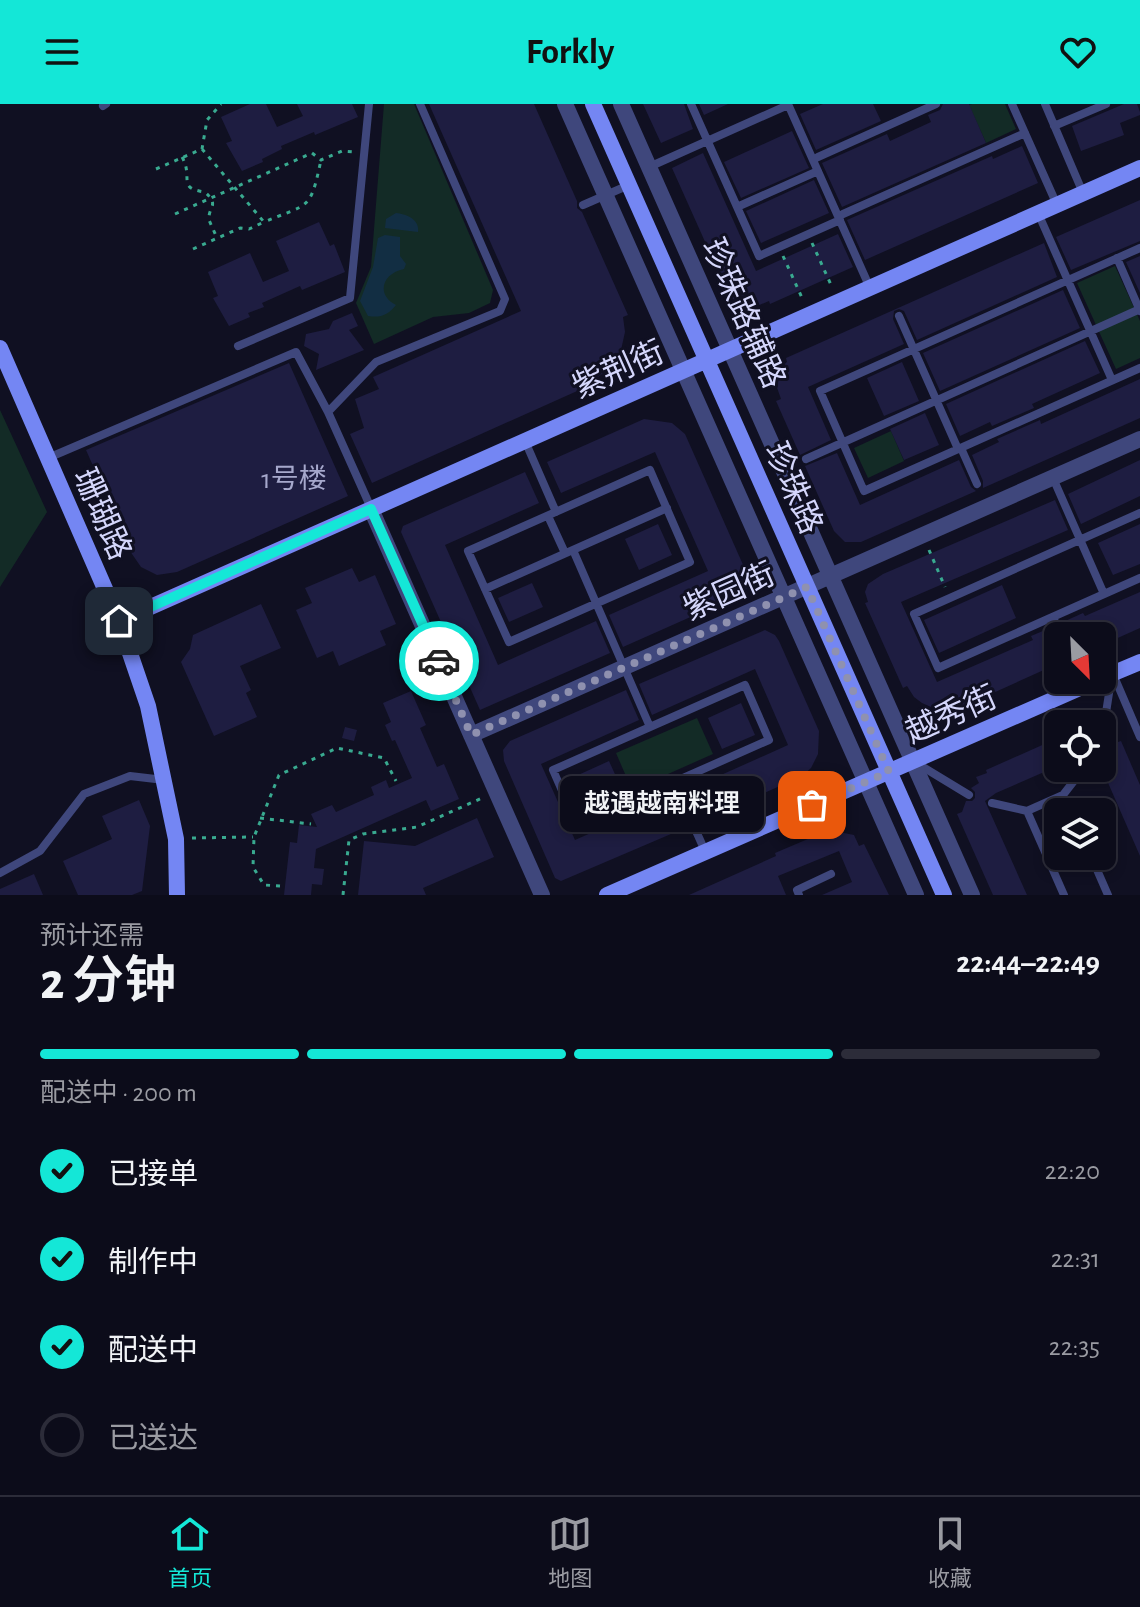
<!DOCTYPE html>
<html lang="zh">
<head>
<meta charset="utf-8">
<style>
  body { margin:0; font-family:"Alegreya Sans","Noto Sans SC",sans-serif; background:#151523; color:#f1f3f6; height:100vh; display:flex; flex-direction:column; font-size:30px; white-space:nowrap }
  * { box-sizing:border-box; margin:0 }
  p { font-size:26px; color:#9a9ba2 }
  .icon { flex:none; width:44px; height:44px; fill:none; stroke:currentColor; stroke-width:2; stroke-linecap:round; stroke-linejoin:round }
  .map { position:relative; height:791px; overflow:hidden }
  .drawer { display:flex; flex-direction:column; background:#0c0c1a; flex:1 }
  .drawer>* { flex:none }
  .needle { width:52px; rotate:156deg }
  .buttons { position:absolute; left:1044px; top:518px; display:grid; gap:16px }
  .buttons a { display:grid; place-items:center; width:72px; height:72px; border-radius:12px; background:#0c0c1a; box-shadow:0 4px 12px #0003,0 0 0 2px #2c2c39; font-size:40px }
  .pin { position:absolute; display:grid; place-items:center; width:68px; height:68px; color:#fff; margin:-34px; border-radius:16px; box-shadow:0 4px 12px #0006 }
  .courier { position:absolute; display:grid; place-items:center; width:80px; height:80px; margin:-40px; border:6px solid #14e7d7; border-radius:50%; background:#fff; color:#222; box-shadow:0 2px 10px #0007 }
  .bubble { position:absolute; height:56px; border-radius:12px; background:#0c0c1a; box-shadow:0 4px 12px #0003,0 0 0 2px #2c2c39; font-size:26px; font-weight:600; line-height:56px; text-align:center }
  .headline em { font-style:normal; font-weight:600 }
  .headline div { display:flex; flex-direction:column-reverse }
  .headline { display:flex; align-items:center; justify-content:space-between; height:136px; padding:0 40px }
  h1 { font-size:52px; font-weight:600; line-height:60px }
  .bar { display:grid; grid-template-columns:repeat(4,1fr); gap:12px 8px; align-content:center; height:96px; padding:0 40px }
  .bar i { height:10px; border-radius:6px; background:#2c2c39 }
  .bar .current { background:#14e7d7 }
  .bar p { grid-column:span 4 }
  ol { padding:0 40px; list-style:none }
  li { display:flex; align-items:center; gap:24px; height:88px }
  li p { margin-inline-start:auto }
  li .icon { padding:8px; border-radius:50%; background:#14e7d7; color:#111; stroke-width:4 }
  li:last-child { color:#9a9ba2 }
  li i { width:44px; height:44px; border:4px solid #2c2c39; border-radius:50% }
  header { display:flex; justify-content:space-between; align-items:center; height:104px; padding:0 40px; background:#14e7d7; color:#111; font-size:36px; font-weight:600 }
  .tab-bar { display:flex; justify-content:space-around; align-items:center; height:112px; border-top:2px solid #2c2c39; background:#0c0c1a; font-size:22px; color:#9a9ba2 }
  .tab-bar a { display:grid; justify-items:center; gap:4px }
  .tab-bar .current { color:#14e7d7 }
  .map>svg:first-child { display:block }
</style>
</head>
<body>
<header><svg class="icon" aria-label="menu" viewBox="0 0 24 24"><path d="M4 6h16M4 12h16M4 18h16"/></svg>Forkly<svg class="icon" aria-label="heart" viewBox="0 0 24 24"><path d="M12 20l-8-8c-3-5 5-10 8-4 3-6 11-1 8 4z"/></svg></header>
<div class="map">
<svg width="1140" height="791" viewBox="0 0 1140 791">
  <rect width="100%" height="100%" fill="#101022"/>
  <path fill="#132b26" d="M384,0H414L493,186L490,199L469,209L433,213L374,240L356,199L371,163Z
    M972,0H1005L1016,25L986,39L969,1Z
    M1115,162L1140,217V254L1116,265L1077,179Z
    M0,306L47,408L0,483Z
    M891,327L904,357L868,374L854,344Z
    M697,614L713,650L632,686L616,649Z"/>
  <path fill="#122e43" d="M396,109C406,110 420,115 418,128L385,124L386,115Z
    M385,131L400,133V152L406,160L404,165C383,169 375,190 396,201C388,211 381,214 368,212L360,197L373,163L378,134Z"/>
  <path fill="#1e1d41" d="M250,0H266L277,23L303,12L297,0H352L358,13L315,31L314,28L281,42L282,45L262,55L263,58L242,67L226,39L232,37L221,13Z
    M429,0H534L577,97V104L582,108L628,211L623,213L625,228L621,246L611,263L594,276L595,279L372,379L350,330L364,324L355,295L379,285L373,273L521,207Z
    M643,0H684L693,25L661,39Z
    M699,0H728L704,11Z
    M823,0H873L881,17L816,46L800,10Z
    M943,0H969L986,39L842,103L822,59L887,30L890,37L931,18L928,11L940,6Z
    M1124,0H1137L1140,8V11L1120,19L1124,31L1081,47L1072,22Z
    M792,27L809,64L741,94L724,58Z
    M1022,42L1038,79L865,156L847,116L992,52L993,55Z
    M703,49L756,167L838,130L853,163L770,200L769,197L757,202L733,195L728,189L672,64Z
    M814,76L829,109L761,139L746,107Z
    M1140,96V137L1071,166L1056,133Z
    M319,118L330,142L334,140L345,168L302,186L300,182L262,199L264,203L248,209L250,213L229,222L213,194L218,192L208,168L250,149L263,178L289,167L276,137Z
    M1044,139L1057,173L917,236L904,207L899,205L894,207L893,215L904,240L808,283L831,336L800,351L776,297L781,295L774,275L778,265L787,258L786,254Z
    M1140,152V189L1126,158Z
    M1063,186L1080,224L940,287L923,249Z
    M352,209L358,222L349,226L364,246L316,266L319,250L304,242L306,230L329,225L333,217Z
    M1085,237L1100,269L1032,300L1034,304L992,322L990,318L960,332L946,300Z
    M902,258L919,297L884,312L867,274Z
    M289,259L348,392L177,468L157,471L141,463L132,450L86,346Z
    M1140,275V314L983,384V377L972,351L999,338L997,335L1040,316L1041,320Z
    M925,309L939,341L904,356L890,325Z
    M644,315L672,319L685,330L748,472L749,479L746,486L740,491L623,543L609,511L708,467L655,348L561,389L547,358Z
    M837,349L860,401L959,356L971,383L976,387L861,438H845L834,427L805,362Z
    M1140,356V392L1081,420L1068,390Z
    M525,368L539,399L445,441L498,561L596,517L610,549L480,606L401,428L403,422Z
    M1055,396L1068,426L901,498L937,578L1033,536L1031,532L1050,524L1058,546V556L1045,562L1046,565L962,603L960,599L945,603H931L922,599L914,593L907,582L903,584L865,499L868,498L865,488L868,480L883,470Z
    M658,420L672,451L639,466L625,435Z
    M1140,420V460L1113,471L1098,439Z
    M352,464L359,478L375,471L396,520L380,527L386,541L339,562L333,547L317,554L296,506L312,499L305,484Z
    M532,479L543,503L509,518L498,494Z
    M1002,481L1016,514L939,549L924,516Z
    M1140,488V524L1102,541V532H1068L1063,518L1083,509L1085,512Z
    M261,500L281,544L240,562L251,586L246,589L257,613L214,632L181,558L190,545L193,531Z
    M765,526L775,531L779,537L819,627L818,650L811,664L802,672L706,715L692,684L788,641L755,565L652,611L639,580Z
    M626,586L639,616L541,660L575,736L672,693L685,724L561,777L555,774L504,657L503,646L510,637Z
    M411,587L426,621L420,624L437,663L444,660L459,695L431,707L426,696L316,745L314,764L324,765L322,781L312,780L311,791H284L290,738L297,739L299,721L317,723L311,710L332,701L336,708L374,691L371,683L386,676L389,684L412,674L395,636L392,637L385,621L391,618L383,599Z
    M741,599L755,631L722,645L708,614Z
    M345,623L357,626L354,637L342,634Z
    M1109,631L1118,638L1121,637L1140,681V752L1102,665V635Z
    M1058,634V662L996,689L985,697L1027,791H993L957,710L962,708L966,697H972L975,694V688L971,684L979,679L976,673L987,669L986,666Z
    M609,657L623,688L590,703L576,672Z
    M139,696L150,722L142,787L132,791H78L63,757L112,735L102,712Z
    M477,714L494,753L423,784L426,791H358L364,737L415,742Z
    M829,726L854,731L859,742L864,740L889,791H822L852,778L839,747L778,772L786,791H689L776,752L775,749Z
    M34,770L43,791H0V785Z"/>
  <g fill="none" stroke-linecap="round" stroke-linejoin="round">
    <path stroke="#39aa90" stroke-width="3" stroke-dasharray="4 6" stroke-linecap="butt" d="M202,45L264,118C310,99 310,107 321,56
      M182,53C194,74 176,84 205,88C220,102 208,102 209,116L217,134
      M156,65L202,45L207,16L221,0
      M175,110L312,49L321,56L342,47L354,48
      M812,139L832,183
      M193,145L240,124L249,125L264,118
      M783,152L803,196
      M929,446L945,483
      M260,714L311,720
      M192,734L253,733
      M280,782L264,781L253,763L254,733L279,671L337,644L384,654L396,677
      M343,791L349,736L363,730L417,723L482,694"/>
    <path stroke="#3f477c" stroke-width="8" d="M691,0L759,152L840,116
      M788,0L870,184
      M1012,0L1057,101
      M1045,0L1083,89
      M103,2L106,0
      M1054,22L1106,0
      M818,53L936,0
      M649,63L788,1
      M583,101L629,81
      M737,103L818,67
      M1038,109L1112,276
      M843,110L1025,29
      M1140,144L820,287L864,387L1140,264
      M1117,154L1140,207
      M899,212L958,345
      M238,242L350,194L369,0
      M525,337L556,408
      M961,344L977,380
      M48,354L296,248L328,308
      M806,355L1140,205
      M650,366L690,458L509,538L468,447Z
      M1053,374L1104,490
      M371,404L328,308L376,258L500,207L505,195L420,0
      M1140,409L914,510L938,564L1140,474
      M548,412L565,449
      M573,446L650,623L553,666L577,721L674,678
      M485,485L667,404
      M1053,513L1061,532
      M1113,570L1140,633
      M650,623L745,581L769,636L674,678L705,747
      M1103,628L1112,570
      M918,660L969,691
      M1063,691L1071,708
      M992,699L1027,707L1063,691L1084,664
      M1027,707L1064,791
      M1091,752L1108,791
      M0,769L40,747L84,690L130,672L164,676
      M799,791L797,786L831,770"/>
    <path stroke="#3f477c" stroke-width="16" d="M565,0L916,791
      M621,0L972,791
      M371,405L542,791
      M471,631L1140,335"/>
    <path stroke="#7486f3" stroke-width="16" d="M593,0L944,791
      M0,244L119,517L148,602L176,735L177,791
      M119,517L1140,64
      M1102,574L1140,558
      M607,791L1098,576"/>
  </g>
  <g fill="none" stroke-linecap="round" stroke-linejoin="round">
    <path stroke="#8f91af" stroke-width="8" stroke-dasharray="0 14.4" d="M439,557L471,631L807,483L889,668L812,701"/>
    <path stroke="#14e7d7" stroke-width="10" d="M119,517L371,405L439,557"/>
  </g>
  <g text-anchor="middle" stroke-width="6" stroke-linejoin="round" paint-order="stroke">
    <g font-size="28" fill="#a6a8cc">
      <text x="294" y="384">1号楼</text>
    </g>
    <g font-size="32" fill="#d4d6fb" stroke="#101022">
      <text transform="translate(744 209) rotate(66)" y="11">珍珠路辅路</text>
      <text transform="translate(618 265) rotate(-24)" y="11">紫荆街</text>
      <text transform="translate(794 384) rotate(66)" y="11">珍珠路</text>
      <text transform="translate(103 410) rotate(66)" y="11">珊瑚路</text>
      <text transform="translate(729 487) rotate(-24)" y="11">紫园街</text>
      <text transform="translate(951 610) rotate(-24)" y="11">越秀街</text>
    </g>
  </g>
</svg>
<div class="buttons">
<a><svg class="needle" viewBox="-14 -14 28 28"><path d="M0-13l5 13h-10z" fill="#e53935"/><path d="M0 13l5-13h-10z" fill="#9a9ba2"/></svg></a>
<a><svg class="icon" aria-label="locate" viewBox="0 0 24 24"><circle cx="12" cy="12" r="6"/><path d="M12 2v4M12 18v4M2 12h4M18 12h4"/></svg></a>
<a><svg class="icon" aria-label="layers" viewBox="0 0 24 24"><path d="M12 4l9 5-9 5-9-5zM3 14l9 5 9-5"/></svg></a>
</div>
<div class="pin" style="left:812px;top:701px;background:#ea580c"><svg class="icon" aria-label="bag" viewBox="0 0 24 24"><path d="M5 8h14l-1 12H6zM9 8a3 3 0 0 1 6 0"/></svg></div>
<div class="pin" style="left:119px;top:517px;background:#1f2937"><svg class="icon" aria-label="home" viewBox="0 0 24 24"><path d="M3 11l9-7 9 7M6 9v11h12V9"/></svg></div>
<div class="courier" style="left:439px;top:557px"><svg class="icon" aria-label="car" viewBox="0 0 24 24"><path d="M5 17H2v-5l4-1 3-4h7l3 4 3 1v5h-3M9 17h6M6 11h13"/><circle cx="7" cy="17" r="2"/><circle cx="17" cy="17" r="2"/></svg></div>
<div class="bubble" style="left:560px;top:672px;width:204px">越遇越南料理</div>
</div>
<section class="drawer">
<div class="headline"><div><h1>2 分钟</h1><p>预计还需</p></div><em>22:44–22:49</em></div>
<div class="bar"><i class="current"></i><i class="current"></i><i class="current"></i><i></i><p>配送中 · 200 m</p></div>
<ol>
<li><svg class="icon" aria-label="check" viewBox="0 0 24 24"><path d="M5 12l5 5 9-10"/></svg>已接单<p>22:20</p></li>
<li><svg class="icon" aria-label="check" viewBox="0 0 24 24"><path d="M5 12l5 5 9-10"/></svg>制作中<p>22:31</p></li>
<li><svg class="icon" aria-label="check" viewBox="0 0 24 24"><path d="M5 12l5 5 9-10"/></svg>配送中<p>22:35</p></li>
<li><i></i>已送达</li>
</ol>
</section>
<nav class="tab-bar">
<a class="current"><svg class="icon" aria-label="home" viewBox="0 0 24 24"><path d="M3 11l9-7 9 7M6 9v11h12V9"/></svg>首页</a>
<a><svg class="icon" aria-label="map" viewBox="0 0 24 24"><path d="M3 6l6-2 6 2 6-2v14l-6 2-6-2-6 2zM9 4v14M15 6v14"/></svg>地图</a>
<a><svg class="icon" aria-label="saved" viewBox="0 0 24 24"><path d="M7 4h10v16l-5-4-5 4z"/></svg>收藏</a>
</nav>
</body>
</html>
